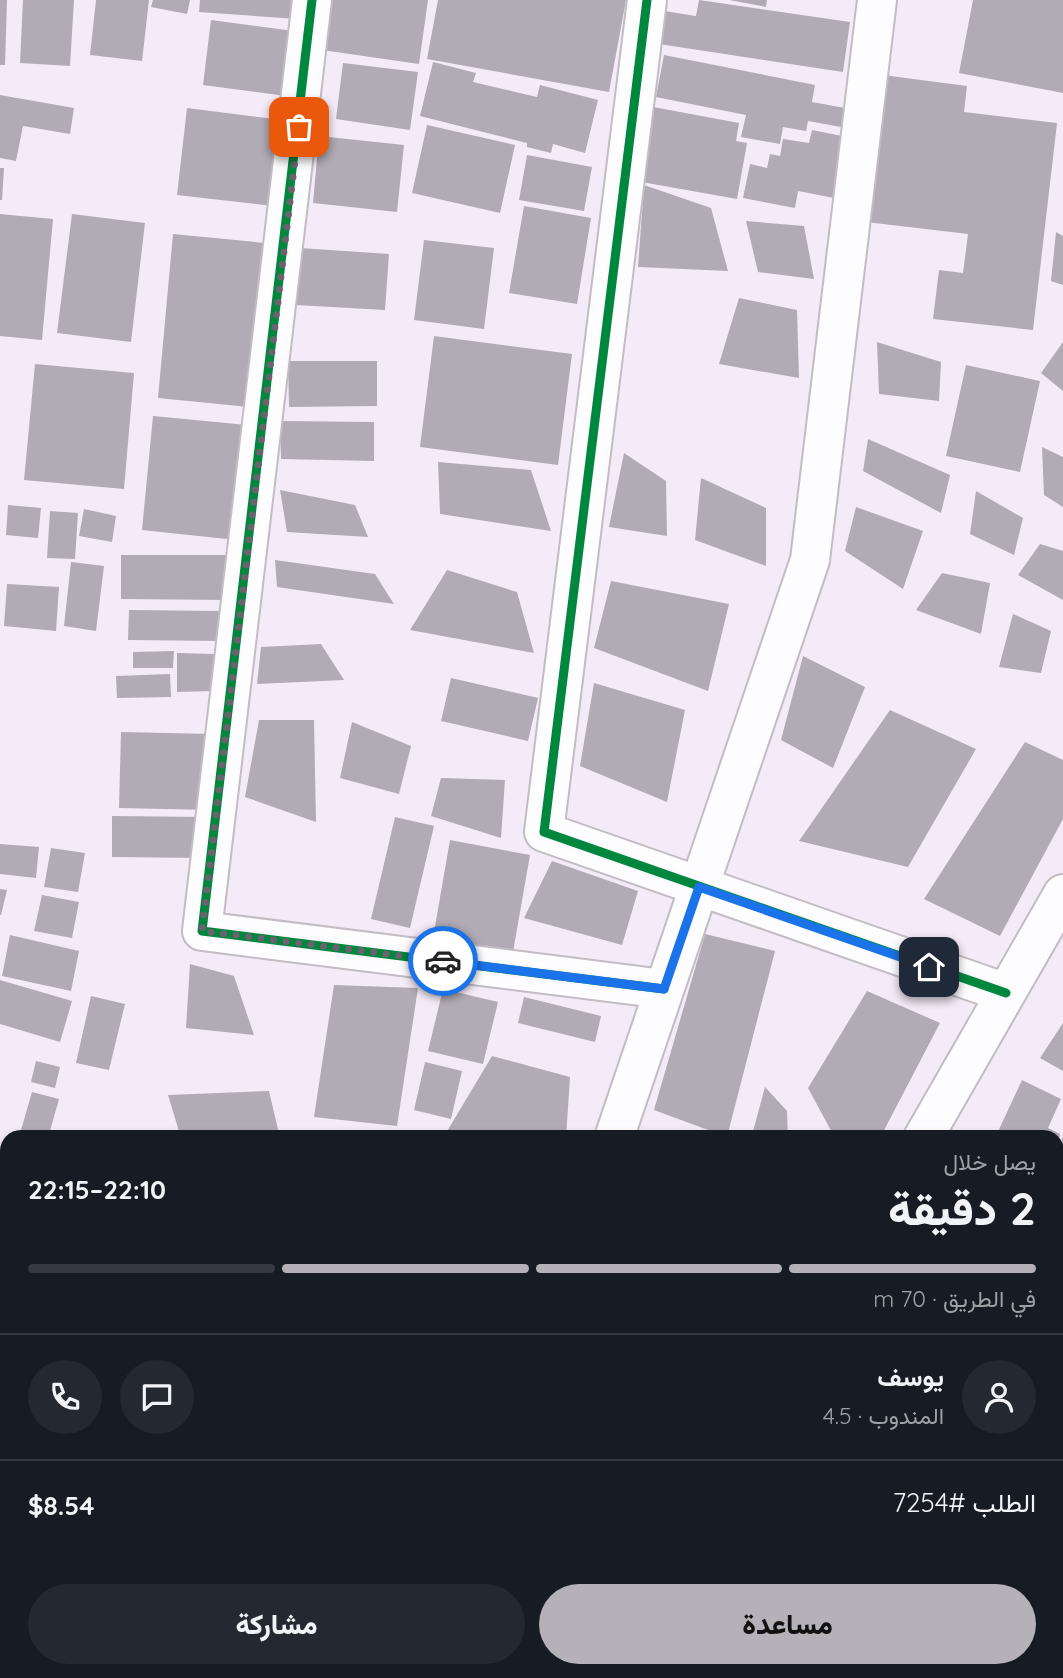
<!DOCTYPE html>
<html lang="ar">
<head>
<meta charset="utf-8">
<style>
  body { margin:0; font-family:Quicksand,Vazirmatn,sans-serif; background:#242831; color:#f1f3f6; direction:rtl; height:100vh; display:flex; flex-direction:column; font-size:26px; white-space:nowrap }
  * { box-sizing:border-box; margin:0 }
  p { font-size:23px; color:#9ea1a6 }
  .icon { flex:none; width:38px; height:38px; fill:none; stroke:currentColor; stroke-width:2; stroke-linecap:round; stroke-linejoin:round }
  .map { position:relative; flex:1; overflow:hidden; direction:ltr }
  .details { position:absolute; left:0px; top:1130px; width:1064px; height:548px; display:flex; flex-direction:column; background:#171b24; border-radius:21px 21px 0 0; box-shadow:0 4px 10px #0003; direction:rtl }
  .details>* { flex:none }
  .pin { position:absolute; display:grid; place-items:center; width:60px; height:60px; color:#fff; margin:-30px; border-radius:14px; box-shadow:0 4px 10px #0006 }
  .courier { position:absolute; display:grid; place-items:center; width:70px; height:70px; margin:-35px; border:5px solid #1a73e8; border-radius:50%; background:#fff; color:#222; box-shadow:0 2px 9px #0007 }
  .head em { font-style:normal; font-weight:800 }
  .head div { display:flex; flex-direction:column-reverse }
  .head { display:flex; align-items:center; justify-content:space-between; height:119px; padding:0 28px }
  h1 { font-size:46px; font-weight:800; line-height:52px }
  .bar { display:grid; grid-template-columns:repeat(4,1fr); gap:10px 7px; align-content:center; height:84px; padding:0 28px }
  .bar i { height:9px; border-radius:5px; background:#363941 }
  .bar .current { background:#b4b2b8 }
  .bar p { grid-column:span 4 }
  .line { display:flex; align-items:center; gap:18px; padding:0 28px; border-top:2px solid #363941 }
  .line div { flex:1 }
  .round { display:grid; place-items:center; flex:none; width:74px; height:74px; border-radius:37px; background:#242831 }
  .button { display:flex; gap:14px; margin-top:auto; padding:14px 28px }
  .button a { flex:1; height:80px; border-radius:42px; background:#b4b2b8; color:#111; font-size:28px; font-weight:800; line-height:80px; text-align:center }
  .button a+a { background:#242831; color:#f1f3f6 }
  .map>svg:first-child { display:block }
</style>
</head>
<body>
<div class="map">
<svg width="1063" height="1678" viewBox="0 0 1063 1678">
  <rect width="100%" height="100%" fill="#f4ebf8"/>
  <path fill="#b1abb5" d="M0,0H7L5,65H0Z
    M23,0H74L70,66L20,63Z
    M96,0H149L142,61L90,55Z
    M153,0H190L187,14L151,7Z
    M200,0H298L297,19L199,12Z
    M322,0H428L419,64L315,49Z
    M438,0H626L609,92L427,59Z
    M699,0L850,22L843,72L659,44L664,11L696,16Z
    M729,0H767L766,7Z
    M973,0H1063V93L959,73Z
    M211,20L294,31L286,96L203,85Z
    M664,55L815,85L812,102L845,108L841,127L808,121L806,131L783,127L780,144L741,137L746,115L656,97Z
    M433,62L476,73L473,82L537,97L540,85L598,100L585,153L553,144L551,153L527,147V143L420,116Z
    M343,63L418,72L410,130L336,119Z
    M883,75L967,86L964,112L1057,123L1033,330L933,319L939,270L963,273L968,234L866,222Z
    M0,95L74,108L70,134L23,126L16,161L0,158Z
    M648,106L739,123L736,141L747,143L737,199L636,181Z
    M187,108L283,120L273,206L177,195Z
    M427,125L515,145L500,213L412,193Z
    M812,130L847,137L834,198L798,191L795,208L743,198L750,164L767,168L770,154L780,156L783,139L809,143Z
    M319,136L404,145L397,212L313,203Z
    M527,155L592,167L584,211L519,200Z
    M0,168H4L2,200H0Z
    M644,185L711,208L728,271L638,267Z
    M524,206L591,218L577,304L509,293Z
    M0,214L53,219L42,340L0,336Z
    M72,214L145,223L131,342L57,333Z
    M746,221L804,226L814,279L758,272Z
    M1056,232L1063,236V285L1051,281Z
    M173,234L265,243L249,407L158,398Z
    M424,240L494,248L484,329L414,320Z
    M300,248L389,254L385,310L296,305Z
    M739,298L797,310L799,378L719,364Z
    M434,336L572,354L558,465L420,447Z
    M877,342L941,362L939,401L879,394Z
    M1063,342V391L1041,373Z
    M288,361H377V406L289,407Z
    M35,364L134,373L124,489L24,480Z
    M966,365L1040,381L1020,472L946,456Z
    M153,416L247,425L236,540L142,530Z
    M280,421L374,422V461L281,459Z
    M868,439L950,475L941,513L863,471Z
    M1042,447L1063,457V507L1044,495Z
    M624,453L666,481L667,536L609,527Z
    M438,462L531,470L551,531L440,514Z
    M701,478L766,508V566L695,540Z
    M280,490L355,505L368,537L287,532Z
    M976,491L1023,518L1014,555L970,534Z
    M8,505L41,508L38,538L6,535Z
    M856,507L923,531L903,589L845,551Z
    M84,509L116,516L112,542L79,536Z
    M50,511L78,513L75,559L47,558Z
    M1040,544L1063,551V600L1018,575Z
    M121,555H230V600L121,599Z
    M275,560L375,574L394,604L277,587Z
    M71,562L104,566L96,631L64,626Z
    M447,570L517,592L534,653L410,630Z
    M942,573L990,583L981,634L916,610Z
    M611,581L729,604L708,691L594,648Z
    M7,584L59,587L56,631L4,626Z
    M129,610L222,611V641L128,640Z
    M1013,614L1051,631L1041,673L999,667Z
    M321,644L344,680L257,684L261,647Z
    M174,651L173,668H133V652Z
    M177,653L214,654V691L177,692Z
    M803,656L865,687L833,768L781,740Z
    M170,674L171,697L117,698L116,676Z
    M451,678L538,698L528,741L441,721Z
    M594,683L685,710L667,802L580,766Z
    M890,710L976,749L908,867L799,841Z
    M259,720H314L316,822L245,797Z
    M352,722L411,746L399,794L340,778Z
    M121,732L213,734L211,810L119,808Z
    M1025,742L1063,760V819L1000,936L924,899Z
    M441,778L505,780L501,838L431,816Z
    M112,816L205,817V858L112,857Z
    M395,817L434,826L410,928L371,919Z
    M450,840L530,855L513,952L433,938Z
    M0,844L39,847L36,878L0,874Z
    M51,848L85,853L78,892L44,887Z
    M552,861L638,891L622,945L524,918Z
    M0,889L7,890L1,915H0Z
    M42,895L79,902L72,938L34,931Z
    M705,934L775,951L727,1137L654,1110Z
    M10,935L79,951L71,991L2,976Z
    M190,964L234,976L254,1035L186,1028Z
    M0,980L72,1001L60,1042L0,1024Z
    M334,985L418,988L397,1126L314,1117Z
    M443,989L498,1002L483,1064L428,1051Z
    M867,991L940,1023L880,1138H835L808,1088Z
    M91,996L125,1004L109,1070L76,1063Z
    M524,997L601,1016L595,1042L518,1023Z
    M1063,1023V1071L1040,1058Z
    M492,1056L570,1077L566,1138H443Z
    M36,1061L60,1067L55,1088L31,1082Z
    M425,1062L462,1071L451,1119L414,1110Z
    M1022,1080L1061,1099L1048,1128L1060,1134L1059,1138H995Z
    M765,1087L787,1111L788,1138L752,1135Z
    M269,1091L280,1138H181L168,1095Z
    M32,1092L59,1099L48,1138L21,1130Z
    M1063,1137V1156L1057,1153Z
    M1058,1171L1063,1174V1240L1057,1238Z
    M0,1182L7,1184V1246L0,1245Z
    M1057,1247L1063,1250L1057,1271Z
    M0,1251L7,1252V1284H0Z
    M1063,1288V1326L1057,1324V1302Z
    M0,1323L7,1324V1356L0,1355Z
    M1057,1355L1063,1357V1398L1057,1396Z
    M0,1362L7,1363V1393L0,1392Z
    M1060,1403L1063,1404V1434L1057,1432Z
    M1057,1442L1063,1444V1488L1057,1486Z
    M1057,1492L1063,1493V1572L1057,1570L1060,1531L1057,1530Z
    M1057,1643L1063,1650L1059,1678H949L951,1671H1057Z
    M25,1671H150L149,1678H25Z
    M621,1671H718L717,1678H620Z
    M730,1671H764L763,1678H729Z
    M774,1671H810L809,1678H773Z
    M818,1671H833L832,1676L817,1674Z
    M847,1671H863L861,1678H846Z
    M868,1671H942L941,1678H867Z"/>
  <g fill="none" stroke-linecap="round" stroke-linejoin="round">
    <g stroke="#c2bcc5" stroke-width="42">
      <path id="street" d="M312,0L202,931L664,989
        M647,0L544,832L1006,993
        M614,1138L810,560L877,0
        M923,1138L1063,894
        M1057,1636H1063
        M537,1678L546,1671"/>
    </g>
    <use href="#street" stroke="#fdfcfe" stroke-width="38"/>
    <g stroke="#fcf9fd" stroke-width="13">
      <path id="cycleway" d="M312,0L202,931L664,989
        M647,0L544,832L1006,993"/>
    </g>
    <use href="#cycleway" stroke="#00873e" stroke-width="9"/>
  </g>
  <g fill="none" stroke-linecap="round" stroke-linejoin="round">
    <path stroke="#6a636d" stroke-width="7" stroke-dasharray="0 12.6" d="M299,127L202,931L443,961"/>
    <path stroke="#1a73e8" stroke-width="9" d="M443,961L664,989L699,887L929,967"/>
  </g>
</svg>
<div class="pin" style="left:299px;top:127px;background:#ea580c"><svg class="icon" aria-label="bag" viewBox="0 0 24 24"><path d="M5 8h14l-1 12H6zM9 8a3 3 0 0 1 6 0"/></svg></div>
<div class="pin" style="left:929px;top:967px;background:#1f2937"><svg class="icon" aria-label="home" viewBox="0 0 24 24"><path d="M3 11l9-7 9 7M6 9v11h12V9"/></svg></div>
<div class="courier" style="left:443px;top:961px"><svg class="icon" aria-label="car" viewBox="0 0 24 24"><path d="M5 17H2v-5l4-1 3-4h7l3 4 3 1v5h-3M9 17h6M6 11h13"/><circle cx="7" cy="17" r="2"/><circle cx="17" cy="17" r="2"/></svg></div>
<section class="details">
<div class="head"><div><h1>2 دقيقة</h1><p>يصل خلال</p></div><em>22:10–22:15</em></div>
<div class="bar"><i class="current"></i><i class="current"></i><i class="current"></i><i></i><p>في الطريق · 70 m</p></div>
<div class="line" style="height:126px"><a class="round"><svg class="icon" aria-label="person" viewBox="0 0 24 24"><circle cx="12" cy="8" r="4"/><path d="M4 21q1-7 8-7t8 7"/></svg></a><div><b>يوسف</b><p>المندوب · 4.5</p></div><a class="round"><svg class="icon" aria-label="chat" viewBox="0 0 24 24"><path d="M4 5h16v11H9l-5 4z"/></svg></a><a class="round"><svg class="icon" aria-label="phone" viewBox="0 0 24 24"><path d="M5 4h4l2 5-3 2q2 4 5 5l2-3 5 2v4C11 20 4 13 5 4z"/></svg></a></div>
<div class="line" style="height:91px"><div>الطلب #7254</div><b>$8.54</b></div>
<div class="button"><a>مساعدة</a><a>مشاركة</a></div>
</section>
</div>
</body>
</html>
